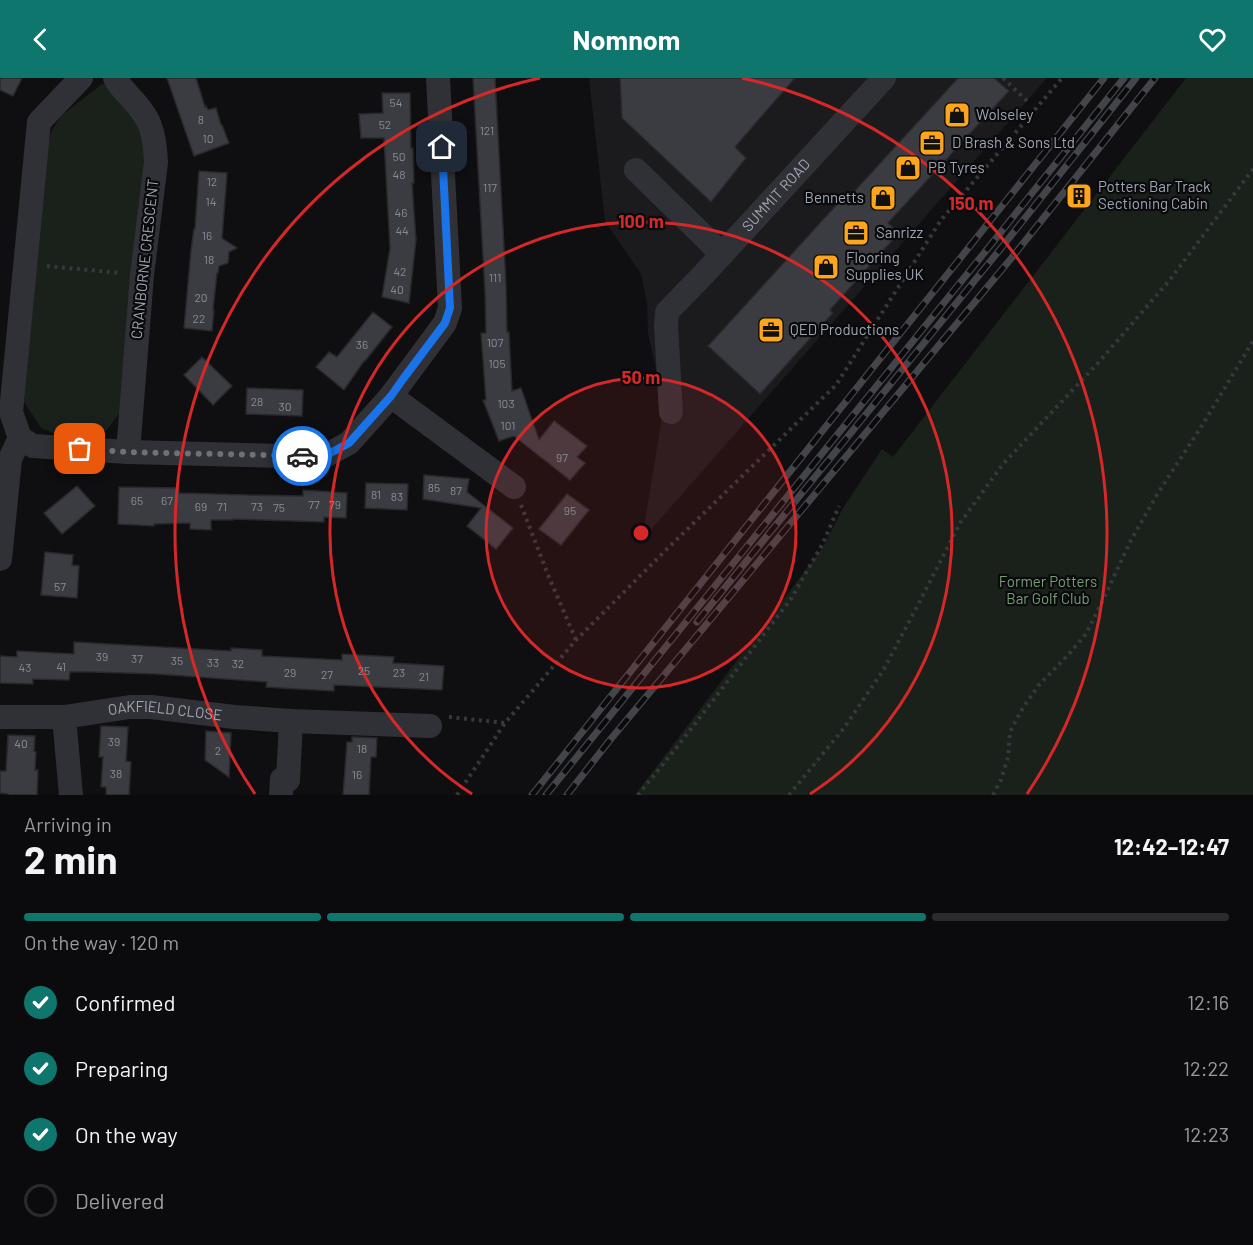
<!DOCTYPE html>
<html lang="en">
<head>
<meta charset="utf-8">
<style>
  body { margin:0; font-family:Barlow,sans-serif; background:#141416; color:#f1f3f6; height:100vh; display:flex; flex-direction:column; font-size:22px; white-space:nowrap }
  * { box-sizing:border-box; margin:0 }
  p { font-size:20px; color:#9a9b9d }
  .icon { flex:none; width:33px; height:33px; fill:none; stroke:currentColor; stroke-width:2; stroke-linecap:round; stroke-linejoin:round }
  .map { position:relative; height:717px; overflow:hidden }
  .details { display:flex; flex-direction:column; background:#0b0b0d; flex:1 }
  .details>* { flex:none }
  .pin { position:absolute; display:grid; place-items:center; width:51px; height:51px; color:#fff; margin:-26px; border-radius:12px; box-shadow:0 3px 9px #0006 }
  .courier { position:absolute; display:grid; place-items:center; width:60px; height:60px; margin:-30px; border:4px solid #1a73e8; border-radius:50%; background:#fff; color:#222; box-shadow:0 2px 8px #0007 }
  .headline em { font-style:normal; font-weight:700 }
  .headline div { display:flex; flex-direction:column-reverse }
  .headline { display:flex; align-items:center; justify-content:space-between; height:102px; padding:0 24px }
  h1 { font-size:39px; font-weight:700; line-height:45px }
  .bar { display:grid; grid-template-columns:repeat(4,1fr); gap:9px 6px; align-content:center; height:72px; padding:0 24px }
  .bar i { height:8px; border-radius:4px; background:#2b2b2e }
  .bar .selected { background:#0f766e }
  .bar p { grid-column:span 4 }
  ol { padding:0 24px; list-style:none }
  li { display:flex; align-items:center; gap:18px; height:66px }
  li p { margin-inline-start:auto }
  li .icon { padding:6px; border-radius:50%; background:#0f766e; color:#fff; stroke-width:4 }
  li:last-child { color:#9a9b9d }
  li i { width:33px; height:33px; border:3px solid #2b2b2e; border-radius:50% }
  header { display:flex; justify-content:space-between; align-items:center; height:78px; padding:0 24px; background:#0f766e; color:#fff; font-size:27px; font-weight:700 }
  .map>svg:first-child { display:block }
</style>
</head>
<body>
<header><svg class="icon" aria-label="back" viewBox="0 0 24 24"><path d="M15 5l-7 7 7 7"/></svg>Nomnom<svg class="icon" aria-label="heart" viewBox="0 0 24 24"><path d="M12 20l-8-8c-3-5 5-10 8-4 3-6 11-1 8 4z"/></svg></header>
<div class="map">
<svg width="1253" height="717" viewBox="0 0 1253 717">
  <rect width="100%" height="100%" fill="#0f0f11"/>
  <path fill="#1b1b1e" d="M589,0H1047L642,462L664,327L648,255L647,225L641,196L605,143Z"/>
  <path fill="#19211a" d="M1186,0H1253V717H635L823,469L843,430L882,371L893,379Z
    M102,6L108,7L130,32L149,77L122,332L106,353L72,363L41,350L24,324L48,65L52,52L61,38Z"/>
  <path fill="#3b3c41" stroke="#29292d" stroke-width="1.5" d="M0,0H22L13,18L0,12Z
    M167,0H196L205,29L206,28L208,32L216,30L221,47H222L229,65L194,78Z
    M473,0H495L506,207L507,254H509L512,313L521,310L539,362L554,343L587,368L577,379L585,385L570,402L514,358L499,363L483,322H486L481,255H486L485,214Z
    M620,0H795L735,69L746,80L711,124L622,40Z
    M958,0H994L1009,13L888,145L899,155L830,232L833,235L760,316L708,268L849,113L852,116Z
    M382,15H410L411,70H413L414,105H412L416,162L409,225L382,219L390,170L384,60H361L359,36L383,35Z
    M199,93L227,95L222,160L237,170L229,174L228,185L219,188L218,195H217L213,232H214L212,253L184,250L191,172L194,151H195Z
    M373,234L392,249L365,283H364L344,312L316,289L329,274L337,279Z
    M202,279L232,308L213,327L184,297Z
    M247,310L303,312L302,338L246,336Z
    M424,397L469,401L467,414L513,450L496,471L467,448L481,430L423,421Z
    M366,405L408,406L407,432L365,430Z
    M77,408L95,428L62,456L44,435Z
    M119,409L179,410V415L247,417L303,418V412L347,415L346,440L324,439V444L233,441V442H211V452L190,451V445L154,446V448L118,446Z
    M567,416L589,432L561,467L539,451Z
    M45,474L73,477L72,487L79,488L77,520L41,517Z
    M74,564L231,573V570L247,571L262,572V578L342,582V576L394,579L393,585L444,588L442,612L334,607V613L297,611L266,609L267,604L157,596L92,594H70L69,602L33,601V606L0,605V578L17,579V573L74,576Z
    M101,648L128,649L126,683L131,684L129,717H106V709H101L103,679H99Z
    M206,653L231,655L229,699L205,682Z
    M8,657L35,658L34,673L36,674L35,692H38L37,717H8V716L0,715V693H6Z
    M352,659L377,660L376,679H371L369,717H343L347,664H352Z"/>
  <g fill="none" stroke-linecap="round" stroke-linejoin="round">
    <path stroke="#36383d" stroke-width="4" stroke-dasharray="3 4.5" stroke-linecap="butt" d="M1003,0L1027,23
      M47,188L120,195
      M521,427L548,497L576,562
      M449,639L505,645
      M457,717L505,645L576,562L667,471L836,307L941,142L1062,0
      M638,717L681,664L791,521L823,465L839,428
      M789,717L844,650L884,591L921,521L960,445L1003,386L1098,285L1169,203L1253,91
      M993,717L1001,702L1008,679L1010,654L1021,633L1038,608L1068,577L1086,556L1103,522L1131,462L1158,415L1203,346L1253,263"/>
    <g stroke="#303136" stroke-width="24">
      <path d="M115,0L118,5C129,19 146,33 151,51C155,62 155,73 156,84L142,197L128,374"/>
      <path d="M636,92L722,176"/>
      <path d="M391,318L514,409"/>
      <path id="s1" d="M671,334L666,248L667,234L703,197L884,0"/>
      <path d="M20,360L33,368L128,374L323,379L349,365L391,318L445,245L450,230L438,0"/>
      <path d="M0,481L10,381L20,360L11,334L39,44L81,0"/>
      <path id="s2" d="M0,639H64L130,629H151L234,639L291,643L430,648"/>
      <path d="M64,639L71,717"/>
      <path d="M281,717L282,701L288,702L291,643"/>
    </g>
    <g stroke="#43454b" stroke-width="7">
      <path id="rail" d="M697,544L1002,169L1136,0
        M532,717L1104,0
        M546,717L993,164L1124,0
        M567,717L610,662L1014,177L1155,0"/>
    </g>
    <use href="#rail" stroke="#0a0a0c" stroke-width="4.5" stroke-dasharray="14" stroke-linecap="butt"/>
  </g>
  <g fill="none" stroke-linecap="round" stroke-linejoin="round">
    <path stroke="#6d717a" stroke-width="6" stroke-dasharray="0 10.8" d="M80,371L128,374L302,378"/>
    <path stroke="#1a73e8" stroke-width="8" d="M302,378L323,379L349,365L391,318L403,301L445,245L450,230L442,69"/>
  </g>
  <circle cx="641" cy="455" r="155" fill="#d62828" fill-opacity=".12"/>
  <g fill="none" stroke="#d62828" stroke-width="3">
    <circle cx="641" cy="455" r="155"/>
    <path d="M472 716A311 311 0 1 1 810 716"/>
    <path d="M255 716A466 466 0 0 1 540 0M742 0A466 466 0 0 1 1027 716"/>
  </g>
  <defs>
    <g id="shop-square" transform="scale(1.35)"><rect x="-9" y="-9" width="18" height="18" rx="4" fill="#fda61b" stroke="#0a0a0c"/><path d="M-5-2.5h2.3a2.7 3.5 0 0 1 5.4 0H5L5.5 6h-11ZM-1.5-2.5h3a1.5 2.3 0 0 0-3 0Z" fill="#111"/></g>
    <g id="office-square" transform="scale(1.35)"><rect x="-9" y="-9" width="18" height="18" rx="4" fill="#fda61b" stroke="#0a0a0c"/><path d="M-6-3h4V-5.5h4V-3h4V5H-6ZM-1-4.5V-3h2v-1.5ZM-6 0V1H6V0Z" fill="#111"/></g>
    <g id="building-square" transform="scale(1.35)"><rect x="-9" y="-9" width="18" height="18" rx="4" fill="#fda61b" stroke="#0a0a0c"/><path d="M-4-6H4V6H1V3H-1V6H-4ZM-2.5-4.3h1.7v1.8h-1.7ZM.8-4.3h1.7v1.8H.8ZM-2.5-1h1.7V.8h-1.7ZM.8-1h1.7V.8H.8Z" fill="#111"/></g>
  </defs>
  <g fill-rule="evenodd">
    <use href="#shop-square" x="957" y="37"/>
    <use href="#office-square" x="932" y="65"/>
    <use href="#shop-square" x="908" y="90"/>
    <use href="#building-square" x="1079" y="118"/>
    <use href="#shop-square" x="883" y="120"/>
    <use href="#office-square" x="856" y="155"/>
    <use href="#shop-square" x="826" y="189"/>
    <use href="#office-square" x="771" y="252"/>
  </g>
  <g text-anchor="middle" stroke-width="4.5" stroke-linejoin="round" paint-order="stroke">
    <g font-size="12" fill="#868c96">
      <text x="396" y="29">54</text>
      <text x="201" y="46">8</text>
      <text x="385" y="51">52</text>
      <text x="487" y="57">121</text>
      <text x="208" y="65">10</text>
      <text x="399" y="83">50</text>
      <text x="399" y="101">48</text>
      <text x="212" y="108">12</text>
      <text x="490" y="114">117</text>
      <text x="211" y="128">14</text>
      <text x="401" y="139">46</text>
      <text x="402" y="157">44</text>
      <text x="207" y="162">16</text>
      <text x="209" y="186">18</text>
      <text x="400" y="198">42</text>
      <text x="495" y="204">111</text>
      <text x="397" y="216">40</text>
      <text x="201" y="224">20</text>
      <text x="199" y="245">22</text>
      <text x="495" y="269">107</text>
      <text x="362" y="271">36</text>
      <text x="497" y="290">105</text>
      <text x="257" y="328">28</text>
      <text x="506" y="330">103</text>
      <text x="285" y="333">30</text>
      <text x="508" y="352">101</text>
      <text x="562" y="384">97</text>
      <text x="434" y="414">85</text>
      <text x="456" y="417">87</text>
      <text x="376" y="421">81</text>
      <text x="397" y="423">83</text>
      <text x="137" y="427">65</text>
      <text x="167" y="427">67</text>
      <text x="314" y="431">77</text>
      <text x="335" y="431">79</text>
      <text x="201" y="433">69</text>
      <text x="222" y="433">71</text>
      <text x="257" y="433">73</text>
      <text x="279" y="434">75</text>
      <text x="570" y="437">95</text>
      <text x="60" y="513">57</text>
      <text x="102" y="583">39</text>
      <text x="137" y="585">37</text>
      <text x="177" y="587">35</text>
      <text x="213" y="589">33</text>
      <text x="238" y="590">32</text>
      <text x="61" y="593">41</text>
      <text x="25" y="594">43</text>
      <text x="364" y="597">25</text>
      <text x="290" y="599">29</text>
      <text x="399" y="599">23</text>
      <text x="327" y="601">27</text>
      <text x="424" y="603">21</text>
      <text x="114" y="668">39</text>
      <text x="21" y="670">40</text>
      <text x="362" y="675">18</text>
      <text x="218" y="677">2</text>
      <text x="116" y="700">38</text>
      <text x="357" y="701">16</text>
    </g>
    <g font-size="15" fill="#9fa6b3" stroke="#0a0a0c" text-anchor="start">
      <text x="976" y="42">Wolseley</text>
      <text x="952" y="70">D Brash &amp; Sons Ltd</text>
      <text x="928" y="95">PB Tyres</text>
      <text x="1098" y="114">Potters Bar Track<tspan x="1098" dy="17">Sectioning Cabin</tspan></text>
      <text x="864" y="125" text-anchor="end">Bennetts</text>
      <text x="876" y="160">Sanrizz</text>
      <text x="846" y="185">Flooring<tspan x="846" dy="17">Supplies UK</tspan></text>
      <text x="790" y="257">QED Productions</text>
    </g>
    <g font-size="15" fill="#9fa6b3" stroke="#0a0a0c">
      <text dy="5" stroke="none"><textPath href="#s1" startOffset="260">SUMMIT ROAD</textPath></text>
      <text transform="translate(145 181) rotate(-84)" y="5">CRANBORNE CRESCENT</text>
      <text dy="5" stroke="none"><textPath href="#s2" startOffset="166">OAKFIELD CLOSE</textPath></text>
    </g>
    <g font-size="15" fill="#759f75" stroke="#0a0a0c">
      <text x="1048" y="509">Former Potters<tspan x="1048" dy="17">Bar Golf Club</tspan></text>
    </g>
  </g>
  <circle cx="641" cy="455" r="9" fill="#d62828" stroke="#0a0a0c" stroke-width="3"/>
  <g font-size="18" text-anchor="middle" font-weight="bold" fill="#d62828" stroke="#0a0a0c" stroke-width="4.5" stroke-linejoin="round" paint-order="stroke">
    <text x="971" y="132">150 m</text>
    <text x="641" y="150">100 m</text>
    <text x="641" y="306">50 m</text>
  </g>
</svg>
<div class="pin" style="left:80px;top:371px;background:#ea580c"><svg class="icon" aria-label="bag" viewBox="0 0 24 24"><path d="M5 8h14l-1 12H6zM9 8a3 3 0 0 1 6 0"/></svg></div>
<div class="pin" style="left:442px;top:69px;background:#1f2937"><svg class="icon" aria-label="home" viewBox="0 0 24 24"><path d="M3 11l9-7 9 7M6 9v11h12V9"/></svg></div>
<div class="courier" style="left:302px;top:378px"><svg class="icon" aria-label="car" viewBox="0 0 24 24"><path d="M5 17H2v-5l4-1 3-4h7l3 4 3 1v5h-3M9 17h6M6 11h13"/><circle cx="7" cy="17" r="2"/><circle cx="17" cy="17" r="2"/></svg></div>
</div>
<section class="details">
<div class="headline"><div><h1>2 min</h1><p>Arriving in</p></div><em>12:42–12:47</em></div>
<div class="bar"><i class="selected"></i><i class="selected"></i><i class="selected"></i><i></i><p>On the way · 120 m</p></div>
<ol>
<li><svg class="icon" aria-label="check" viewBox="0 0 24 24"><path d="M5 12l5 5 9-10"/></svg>Confirmed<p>12:16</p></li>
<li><svg class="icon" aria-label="check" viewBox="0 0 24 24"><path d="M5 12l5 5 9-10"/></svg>Preparing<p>12:22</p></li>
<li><svg class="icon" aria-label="check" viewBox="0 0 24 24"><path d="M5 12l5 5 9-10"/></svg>On the way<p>12:23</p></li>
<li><i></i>Delivered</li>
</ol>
</section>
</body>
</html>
